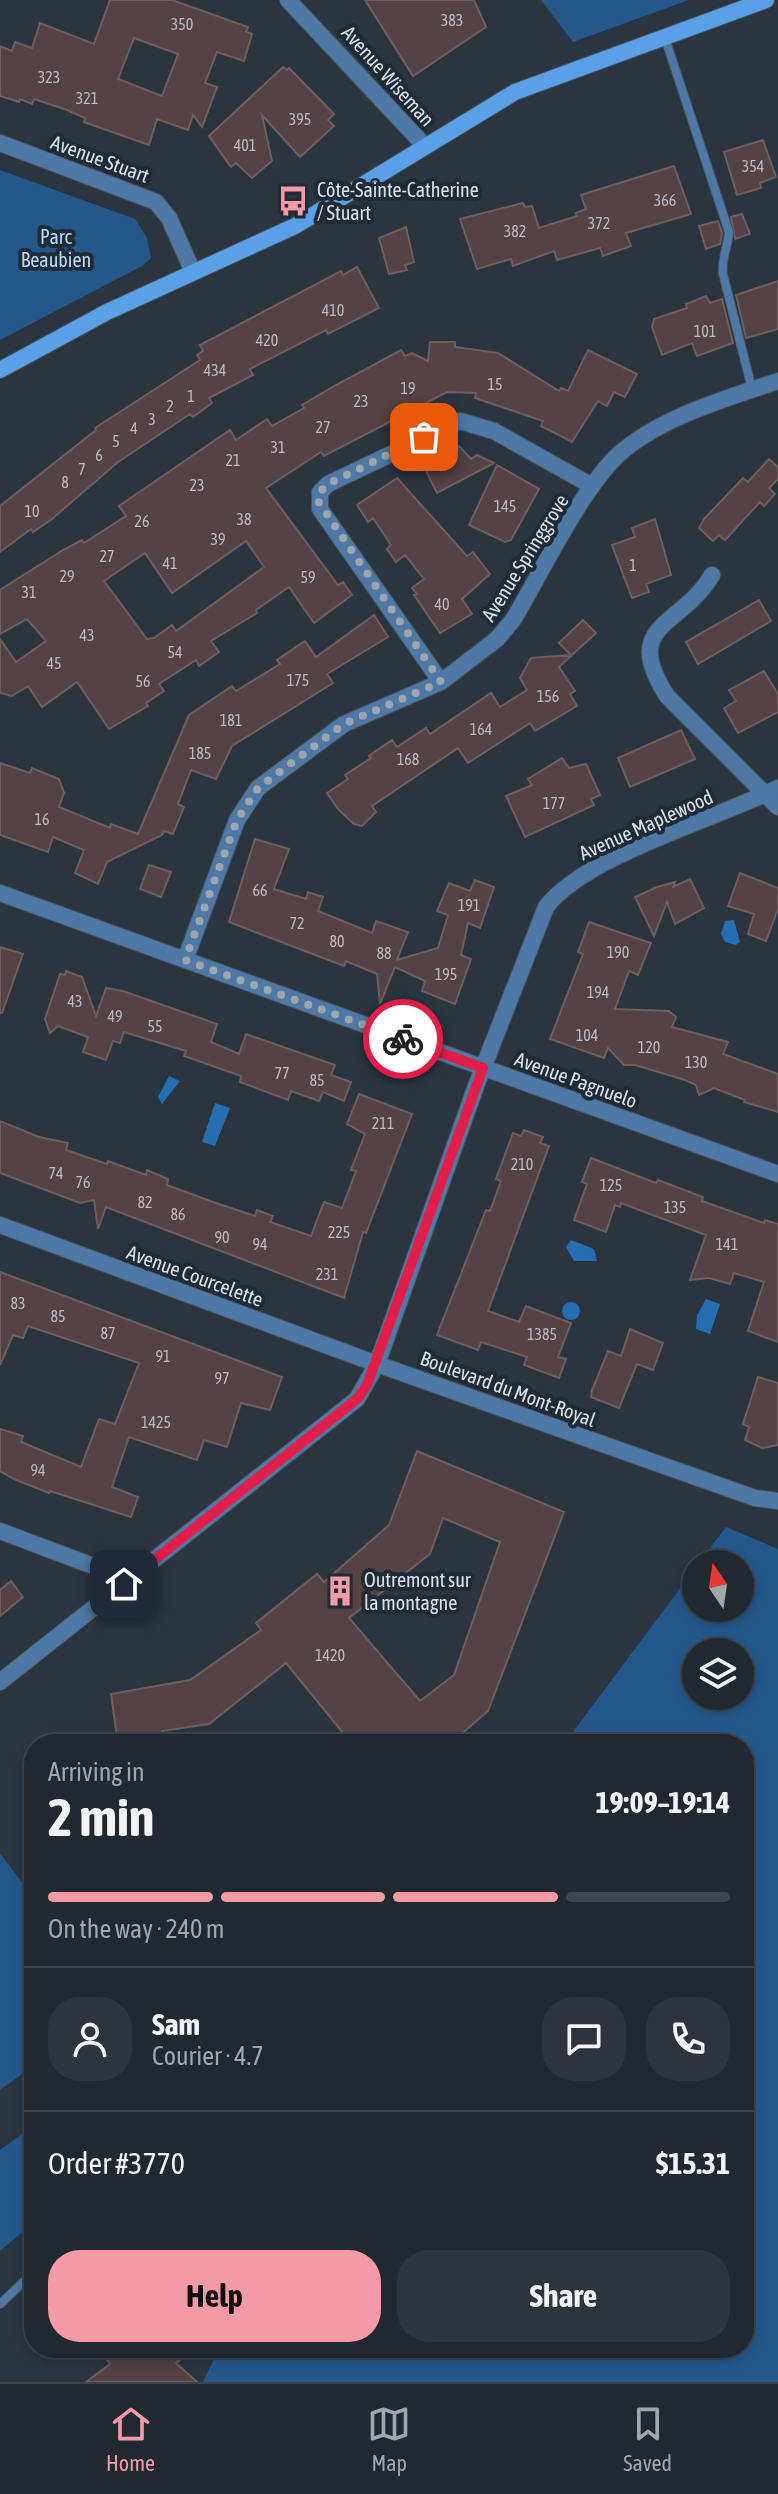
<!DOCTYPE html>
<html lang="en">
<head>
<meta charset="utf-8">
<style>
  body { margin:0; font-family:"Asap Condensed",sans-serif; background:#2d343c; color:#f1f3f6; height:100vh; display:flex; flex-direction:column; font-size:30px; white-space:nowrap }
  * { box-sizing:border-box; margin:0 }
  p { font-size:26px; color:#a2a6ab }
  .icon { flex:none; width:44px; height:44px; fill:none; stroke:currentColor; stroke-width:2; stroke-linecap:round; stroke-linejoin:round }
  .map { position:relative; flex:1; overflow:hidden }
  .drawer { position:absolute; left:24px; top:1734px; width:730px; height:624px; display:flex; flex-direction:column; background:#202830; border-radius:32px; box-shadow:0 4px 12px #0003,0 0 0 2px #3d444c }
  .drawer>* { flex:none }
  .needle { width:52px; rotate:347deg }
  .tools { position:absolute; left:682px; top:1550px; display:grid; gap:16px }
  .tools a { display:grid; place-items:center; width:72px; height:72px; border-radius:50%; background:#202830; box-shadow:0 4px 12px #0003,0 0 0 2px #3d444c; font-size:40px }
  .pin { position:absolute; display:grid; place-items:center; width:68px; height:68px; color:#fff; margin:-34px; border-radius:16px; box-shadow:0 4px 12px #0006 }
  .courier { position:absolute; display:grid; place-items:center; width:80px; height:80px; margin:-40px; border:6px solid #e11d48; border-radius:50%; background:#fff; color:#222; box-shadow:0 2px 10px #0007 }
  .overview em { font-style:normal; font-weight:700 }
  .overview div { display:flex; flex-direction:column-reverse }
  .overview { display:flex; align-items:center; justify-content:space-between; height:136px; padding:0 24px }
  h1 { font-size:52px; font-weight:700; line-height:60px }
  .bar { display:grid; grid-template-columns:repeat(4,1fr); gap:12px 8px; align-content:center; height:96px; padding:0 24px }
  .bar i { height:10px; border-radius:6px; background:#3d444c }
  .bar .selected { background:#f39aa7 }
  .bar p { grid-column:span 4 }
  .line { display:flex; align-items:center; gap:20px; padding:0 24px; border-top:2px solid #3d444c }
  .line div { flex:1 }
  .round { display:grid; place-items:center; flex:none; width:84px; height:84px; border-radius:32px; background:#2d343c }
  .cta { display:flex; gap:16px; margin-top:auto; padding:16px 24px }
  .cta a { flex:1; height:92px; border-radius:32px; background:#f39aa7; color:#111; font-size:32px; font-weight:700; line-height:92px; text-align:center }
  .cta a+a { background:#2d343c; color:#f1f3f6 }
  .tab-bar { display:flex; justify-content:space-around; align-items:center; height:112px; border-top:2px solid #3d444c; background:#202830; font-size:22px; color:#a2a6ab }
  .tab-bar a { display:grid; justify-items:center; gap:4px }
  .tab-bar .selected { color:#f39aa7 }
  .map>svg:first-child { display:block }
</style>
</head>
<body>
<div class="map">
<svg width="778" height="2382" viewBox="0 0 778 2382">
  <rect width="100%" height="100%" fill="#2a3540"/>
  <path fill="#24588b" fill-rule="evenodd" d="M541,0H689L573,42Z
    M0,170L135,219L147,238L151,258L142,266L0,340Z
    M726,1527L778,1549V2382H203L219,2348H744V1744H564L696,1567V1608H740V1564H698ZM696,1652H740V1696H696Z
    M0,1853L34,1899V2065L0,2090Z
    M34,2126V2222L0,2251V2150Z"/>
  <path fill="#256eb1" d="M734,920L740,942L736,945L725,942L721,934L725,921Z
    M169,1076L180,1081L162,1104L158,1097Z
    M215,1103L230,1108L215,1146L202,1142Z
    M571,1240L594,1249L597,1261H574L566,1247Z
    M706,1299L720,1304L710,1334L696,1329L697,1315Z
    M562 1311a9 9 0 1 1 18 0a9 9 0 1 1-18 0Z"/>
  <path fill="#544244" stroke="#705d5f" stroke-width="2" fill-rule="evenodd" d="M110,0H172L248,27L246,32L252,34L244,61L217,52L205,83L217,87L202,127L193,115L188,130L157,119L149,145L84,122L85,118L67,110L34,99L32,104L20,99L19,102L0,96V46L12,51L15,42L32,48L40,23L94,44ZM134,38L178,54L162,96L118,79Z
    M365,0H474L486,27L413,76Z
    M283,67L287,70L289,68L334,114L328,120L334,126L300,157L262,115L272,161L252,178L236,163L231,167L209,136Z
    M763,140L776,177L760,183L761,188L737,195L724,152Z
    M674,166L691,214L626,233L631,246L603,256L600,248L557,260L554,251L513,266L511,259L477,269L460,219L523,203L525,207L532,206L539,228L577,216L576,213L586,209L581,195Z
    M742,214L750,234L735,239L731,217Z
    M718,221L722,233L720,244L706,249L699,226Z
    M406,227L414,262L405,265L407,270L389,274L379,238Z
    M357,267L379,308L328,334L326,330L250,369L253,375L209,398L212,403L193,417L190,414L118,462L52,519L33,532L31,529L0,552V506L96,430L95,428L200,360L197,355L203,351L200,345L341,271L343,275Z
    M778,281V329L746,338L736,295Z
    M706,296L710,303L722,299L733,343L697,356L692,343L662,355L652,327L654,319L687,308L686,304Z
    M430,342H455V347L498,353L559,391L561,388L568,391L588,350L637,374L625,397L614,392L607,406L598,401L572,442L541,426L543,421L475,398L476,393L447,392L324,456L321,452L266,488L338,585L343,582L352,595L314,623L289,587L256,610L257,613L211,641L219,652L199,666L196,660L159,684L164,691L146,703L148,706L109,729L77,682L42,707L28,686L12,696L0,693V639L16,662L46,641L27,619L0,634V590L63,550L82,540L84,543L126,516L119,506L230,430L236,440L267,419L272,426L304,408L302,405L336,385L401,350L405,356L412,353L428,361ZM246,541L264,567L176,631L172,625L154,638L147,639L104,581L145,553L172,593Z
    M459,446L471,459L477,455L494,463L437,493L424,467Z
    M769,459L778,467V479L769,488L775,494L764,506L760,502L725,540L719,535L713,541L699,528L704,519L743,478L748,482Z
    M497,465L539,489L511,540L505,542L469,525Z
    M397,478L467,556L473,552L490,574L462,599L472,614L440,633L414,595L417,594L412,588L424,579L405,555L396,562L387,549L391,545L373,518L368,522L357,505Z
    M655,519L671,575L646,584L649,592L632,598L612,545L635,537L632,528Z
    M759,600L771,621L698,664L686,642Z
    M374,615L388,637L327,674L333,683L232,746L216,779L191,770L178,804L184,807L173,834L164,831L162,835L107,862L98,884L75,873L84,850L53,837L48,852L0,835V763L30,773L32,768L59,779L64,793L59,807L110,828L111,824L138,834L189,715L232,686L236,691L280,664L277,660L305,641L316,657Z
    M583,620L596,633L559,667L575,691L570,694L577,706L535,731L530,723L468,763L458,748L372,806L376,812L362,826L354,824L338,809L327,793L348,779L345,775L371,758L369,756L392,740L397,747L426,728L430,734L491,693L500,707L527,690L520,678L531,658L571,655L559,643Z
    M764,671L778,694V712L738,733L724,708L736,701L729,690Z
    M681,730L695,759L630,787L618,758Z
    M562,758L569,768L586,764L600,795L591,799L594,805L525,837L506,796L532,785L528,779Z
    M255,839L289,849L274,889L306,899L308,892L323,897L318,911L372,933L376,921L408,932L397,960L438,948L448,915L437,911L449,883L470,891L475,880L494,887L480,928L468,923L461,955L471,959L455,1004L422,991L425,981L395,967L380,1004L377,974L346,961L344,966L229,922Z
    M149,865L171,872L161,897L140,889Z
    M740,873L778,888V909L766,941L748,934L754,914L728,906Z
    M690,879L704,908L675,924L667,902L654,936L635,897L657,887L675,882L673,887Z
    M589,922L651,943L638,975L629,971L615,1009L669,1011L676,1017L672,1027L728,1042L723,1054L778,1074V1112L744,1102L745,1100L714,1088L699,1095L696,1085L685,1080L635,1065H624L608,1048L604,1058L550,1039L583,954L578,952Z
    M0,947L23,954L2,1013H0Z
    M66,971L82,977L96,1016L106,988L123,991L217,1024L211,1042L239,1054L246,1034L335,1065L331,1075L351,1082L344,1101L323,1092L319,1101L291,1091L288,1100L240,1082L241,1076L184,1056L186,1051L124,1032L120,1043L113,1041L106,1060L83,1052L88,1037L58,1026L50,1033L45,1019L60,974L65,975Z
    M359,1094L412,1114L366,1233L363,1232L344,1298L106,1207L98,1229L94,1200L80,1203L0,1173V1121L39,1137L68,1143L66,1150L107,1164L108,1161L146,1175L147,1170L168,1179L167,1185L213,1202L255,1216L257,1210L273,1216L270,1222L311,1236L324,1202L342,1208L356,1171L351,1170L365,1134L347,1124Z
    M524,1130L543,1137L540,1143L549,1146L488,1311L519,1322L526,1306L571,1323L558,1357L566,1359L559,1378L524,1365L527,1357L481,1342L478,1350L437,1335L486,1210L490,1211L501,1181L496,1179L513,1133L521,1136Z
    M591,1158L656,1183L658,1180L703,1197L702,1201L764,1223L765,1220L778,1224V1342L748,1331L764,1282L734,1273L730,1284L709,1278L690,1280L706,1235L621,1203L620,1207L615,1205L606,1232L574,1220L587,1184L582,1182Z
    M0,1272L282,1377L270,1410L241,1403L227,1447L204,1440L197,1460L129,1437L112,1487L138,1497L131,1517L50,1491L49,1493L14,1479L0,1471V1429L23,1436L21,1442L81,1467L99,1419L115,1424L139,1363L28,1326L23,1338L13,1335L0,1365Z
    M630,1329L663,1343L653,1370L637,1364L619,1408L591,1397L592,1390L608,1351L621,1356Z
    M758,1377L778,1383V1445L762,1448L745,1440L749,1427L743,1424Z
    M417,1451L564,1512L488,1711L450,1744H352L286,1663L209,1724L162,1731L164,1744H118L111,1694L190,1680L261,1630L256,1623L317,1574L324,1582L389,1525ZM443,1518L500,1542L454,1675L420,1701L349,1618L430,1554Z
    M11,1581L23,1597L0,1616V1590Z
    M98,2348H167L180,2360L176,2363L197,2382H86L110,2364Z"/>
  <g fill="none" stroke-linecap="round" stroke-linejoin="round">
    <g stroke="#46515b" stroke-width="10">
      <path id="lane" d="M665,38L729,232C728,247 721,259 723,274L752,389
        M0,2304L34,2272"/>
    </g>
    <g stroke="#46515b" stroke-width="18">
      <path id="street" d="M288,0L424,145
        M0,143L156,202L169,218L193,272
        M712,575C681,628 620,623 667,696L778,807
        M441,682L320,509V492L328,484L460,421L494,431L592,486
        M0,893L778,1174
        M185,960L237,820L258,788L344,724L441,682L497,639L513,620C541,573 581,490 618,455C660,417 725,399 778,381
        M0,1225L377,1364L476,1086L546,907C586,855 716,819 778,788
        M0,1531L101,1569L124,1584
        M0,1682L357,1399L377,1364L755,1498L778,1501"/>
    </g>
    <g stroke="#46515b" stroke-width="18">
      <path id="secondary" d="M0,370L107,312L295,226L515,92L766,0"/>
    </g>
    <use href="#lane" stroke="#4e79a6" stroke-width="8"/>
    <use href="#street" stroke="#4e79a6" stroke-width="16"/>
    <use href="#secondary" stroke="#59a0e6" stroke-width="16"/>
  </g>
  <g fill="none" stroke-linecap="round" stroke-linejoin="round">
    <path stroke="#9da5ae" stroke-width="8" stroke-dasharray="0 14.4" d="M403,1039L185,960L237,820L258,788L344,724L441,682L318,501L320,492L328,484L424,437"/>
    <path stroke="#e11d48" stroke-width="10" d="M124,1584L357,1399L367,1385L483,1068L403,1039"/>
  </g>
  <defs>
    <g id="bus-bare" transform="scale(2.4)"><path d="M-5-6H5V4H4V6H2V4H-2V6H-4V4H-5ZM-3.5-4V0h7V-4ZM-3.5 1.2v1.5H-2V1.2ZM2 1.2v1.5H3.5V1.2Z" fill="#f39aa7" stroke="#202b36" stroke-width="2.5" paint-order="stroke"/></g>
    <g id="building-bare" transform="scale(2.4)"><path d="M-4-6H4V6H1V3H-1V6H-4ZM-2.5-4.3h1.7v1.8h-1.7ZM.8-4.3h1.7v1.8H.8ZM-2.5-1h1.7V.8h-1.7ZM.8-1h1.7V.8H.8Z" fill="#f39aa7" stroke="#202b36" stroke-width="2.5" paint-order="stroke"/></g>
  </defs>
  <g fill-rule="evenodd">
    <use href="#bus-bare" x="293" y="201"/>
    <use href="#building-bare" x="340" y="1591"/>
  </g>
  <g text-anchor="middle" stroke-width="8" stroke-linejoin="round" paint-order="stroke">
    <g font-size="16" fill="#b9b9c0">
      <text x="452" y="26">383</text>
      <text x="182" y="30">350</text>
      <text x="49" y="83">323</text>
      <text x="87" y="104">321</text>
      <text x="300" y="125">395</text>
      <text x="245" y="151">401</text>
      <text x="753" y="172">354</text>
      <text x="665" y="206">366</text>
      <text x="599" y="229">372</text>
      <text x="515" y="237">382</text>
      <text x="333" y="316">410</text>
      <text x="705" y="337">101</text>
      <text x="267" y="346">420</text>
      <text x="215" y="376">434</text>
      <text x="495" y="390">15</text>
      <text x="408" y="394">19</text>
      <text x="191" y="402">1</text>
      <text x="361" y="407">23</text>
      <text x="170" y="412">2</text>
      <text x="152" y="425">3</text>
      <text x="323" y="433">27</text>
      <text x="134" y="434">4</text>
      <text x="116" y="447">5</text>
      <text x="278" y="453">31</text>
      <text x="99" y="461">6</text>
      <text x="233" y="466">21</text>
      <text x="82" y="475">7</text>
      <text x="65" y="488">8</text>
      <text x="197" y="491">23</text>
      <text x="505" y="512">145</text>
      <text x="32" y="517">10</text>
      <text x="244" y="525">38</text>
      <text x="142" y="527">26</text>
      <text x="218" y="545">39</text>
      <text x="107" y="562">27</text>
      <text x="170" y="569">41</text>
      <text x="633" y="571">1</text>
      <text x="67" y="582">29</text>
      <text x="308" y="583">59</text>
      <text x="29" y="598">31</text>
      <text x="442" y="610">40</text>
      <text x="87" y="641">43</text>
      <text x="175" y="658">54</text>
      <text x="54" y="669">45</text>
      <text x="298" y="686">175</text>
      <text x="143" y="687">56</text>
      <text x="548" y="702">156</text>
      <text x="231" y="726">181</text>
      <text x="481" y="735">164</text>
      <text x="200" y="759">185</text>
      <text x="408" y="765">168</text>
      <text x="554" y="809">177</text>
      <text x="42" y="825">16</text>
      <text x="260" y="896">66</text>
      <text x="469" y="911">191</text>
      <text x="297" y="929">72</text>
      <text x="337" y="947">80</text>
      <text x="618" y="958">190</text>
      <text x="384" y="959">88</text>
      <text x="446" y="980">195</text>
      <text x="598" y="998">194</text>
      <text x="75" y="1007">43</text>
      <text x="115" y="1022">49</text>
      <text x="155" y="1032">55</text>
      <text x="587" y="1041">104</text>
      <text x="649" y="1053">120</text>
      <text x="696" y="1068">130</text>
      <text x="282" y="1079">77</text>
      <text x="317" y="1086">85</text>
      <text x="383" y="1129">211</text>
      <text x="522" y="1170">210</text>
      <text x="56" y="1179">74</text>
      <text x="83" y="1188">76</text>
      <text x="611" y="1191">125</text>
      <text x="145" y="1208">82</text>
      <text x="675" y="1213">135</text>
      <text x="178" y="1220">86</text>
      <text x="339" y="1238">225</text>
      <text x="222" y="1243">90</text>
      <text x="260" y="1250">94</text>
      <text x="727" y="1250">141</text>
      <text x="327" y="1280">231</text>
      <text x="18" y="1309">83</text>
      <text x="58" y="1322">85</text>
      <text x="108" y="1339">87</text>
      <text x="542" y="1340">1385</text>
      <text x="163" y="1362">91</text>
      <text x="222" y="1384">97</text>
      <text x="156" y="1428">1425</text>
      <text x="38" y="1476">94</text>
      <text x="330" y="1661">1420</text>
    </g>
    <g font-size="20" fill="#dbe1e9" stroke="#202b36">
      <text transform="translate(388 76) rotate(48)" y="7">Avenue Wiseman</text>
      <text transform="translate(100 159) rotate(20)" y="7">Avenue Stuart</text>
      <text transform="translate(525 558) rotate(-58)" y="7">Avenue Springgrove</text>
      <text transform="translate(646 825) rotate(-24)" y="7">Avenue Maplewood</text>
      <text transform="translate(576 1080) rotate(20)" y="7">Avenue Pagnuelo</text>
      <text transform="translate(195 1276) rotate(20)" y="7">Avenue Courcelette</text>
      <text transform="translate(508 1389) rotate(20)" y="7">Boulevard du Mont-Royal</text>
    </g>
    <g font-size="20" fill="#dbe1e9" stroke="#202b36" text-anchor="start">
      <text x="317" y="197">Côte-Sainte-Catherine<tspan x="317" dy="23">/ Stuart</tspan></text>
      <text x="364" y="1587">Outremont sur<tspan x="364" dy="23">la montagne</tspan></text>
    </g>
    <g font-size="20" fill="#b8daff" stroke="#202b36">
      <text x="56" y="244">Parc<tspan x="56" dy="23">Beaubien</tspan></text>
    </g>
  </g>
</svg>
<div class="tools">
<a><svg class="needle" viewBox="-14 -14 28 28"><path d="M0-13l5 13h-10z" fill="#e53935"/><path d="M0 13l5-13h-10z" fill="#a2a6ab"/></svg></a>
<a><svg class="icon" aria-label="layers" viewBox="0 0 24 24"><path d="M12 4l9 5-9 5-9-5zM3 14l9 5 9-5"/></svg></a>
</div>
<div class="pin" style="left:424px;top:437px;background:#ea580c"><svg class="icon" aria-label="bag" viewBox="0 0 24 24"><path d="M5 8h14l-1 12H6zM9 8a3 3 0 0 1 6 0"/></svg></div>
<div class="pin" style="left:124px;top:1584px;background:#1f2937"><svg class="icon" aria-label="home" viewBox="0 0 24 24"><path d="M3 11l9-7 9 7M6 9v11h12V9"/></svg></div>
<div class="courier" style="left:403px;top:1039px"><svg class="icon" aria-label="bike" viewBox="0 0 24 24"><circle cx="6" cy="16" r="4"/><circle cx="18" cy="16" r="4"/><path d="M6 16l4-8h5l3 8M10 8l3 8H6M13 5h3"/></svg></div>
<section class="drawer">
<div class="overview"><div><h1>2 min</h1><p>Arriving in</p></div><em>19:09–19:14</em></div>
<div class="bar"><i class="selected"></i><i class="selected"></i><i class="selected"></i><i></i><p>On the way · 240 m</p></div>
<div class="line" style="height:144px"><a class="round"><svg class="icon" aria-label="person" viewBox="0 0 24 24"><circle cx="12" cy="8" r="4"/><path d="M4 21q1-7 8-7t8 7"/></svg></a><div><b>Sam</b><p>Courier · 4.7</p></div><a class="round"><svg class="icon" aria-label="chat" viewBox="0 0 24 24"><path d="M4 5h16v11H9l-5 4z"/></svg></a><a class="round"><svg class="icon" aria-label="phone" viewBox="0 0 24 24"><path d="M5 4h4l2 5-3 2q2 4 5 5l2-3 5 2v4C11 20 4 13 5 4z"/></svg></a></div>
<div class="line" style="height:104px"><div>Order #3770</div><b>$15.31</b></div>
<div class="cta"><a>Help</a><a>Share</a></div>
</section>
</div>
<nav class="tab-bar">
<a class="selected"><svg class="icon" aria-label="home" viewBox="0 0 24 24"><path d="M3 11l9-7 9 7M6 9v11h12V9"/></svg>Home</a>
<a><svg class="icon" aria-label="map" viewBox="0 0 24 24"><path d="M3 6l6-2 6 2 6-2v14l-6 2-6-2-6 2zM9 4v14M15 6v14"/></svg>Map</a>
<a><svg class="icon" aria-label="saved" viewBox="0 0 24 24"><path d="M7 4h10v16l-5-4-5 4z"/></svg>Saved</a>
</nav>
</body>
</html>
